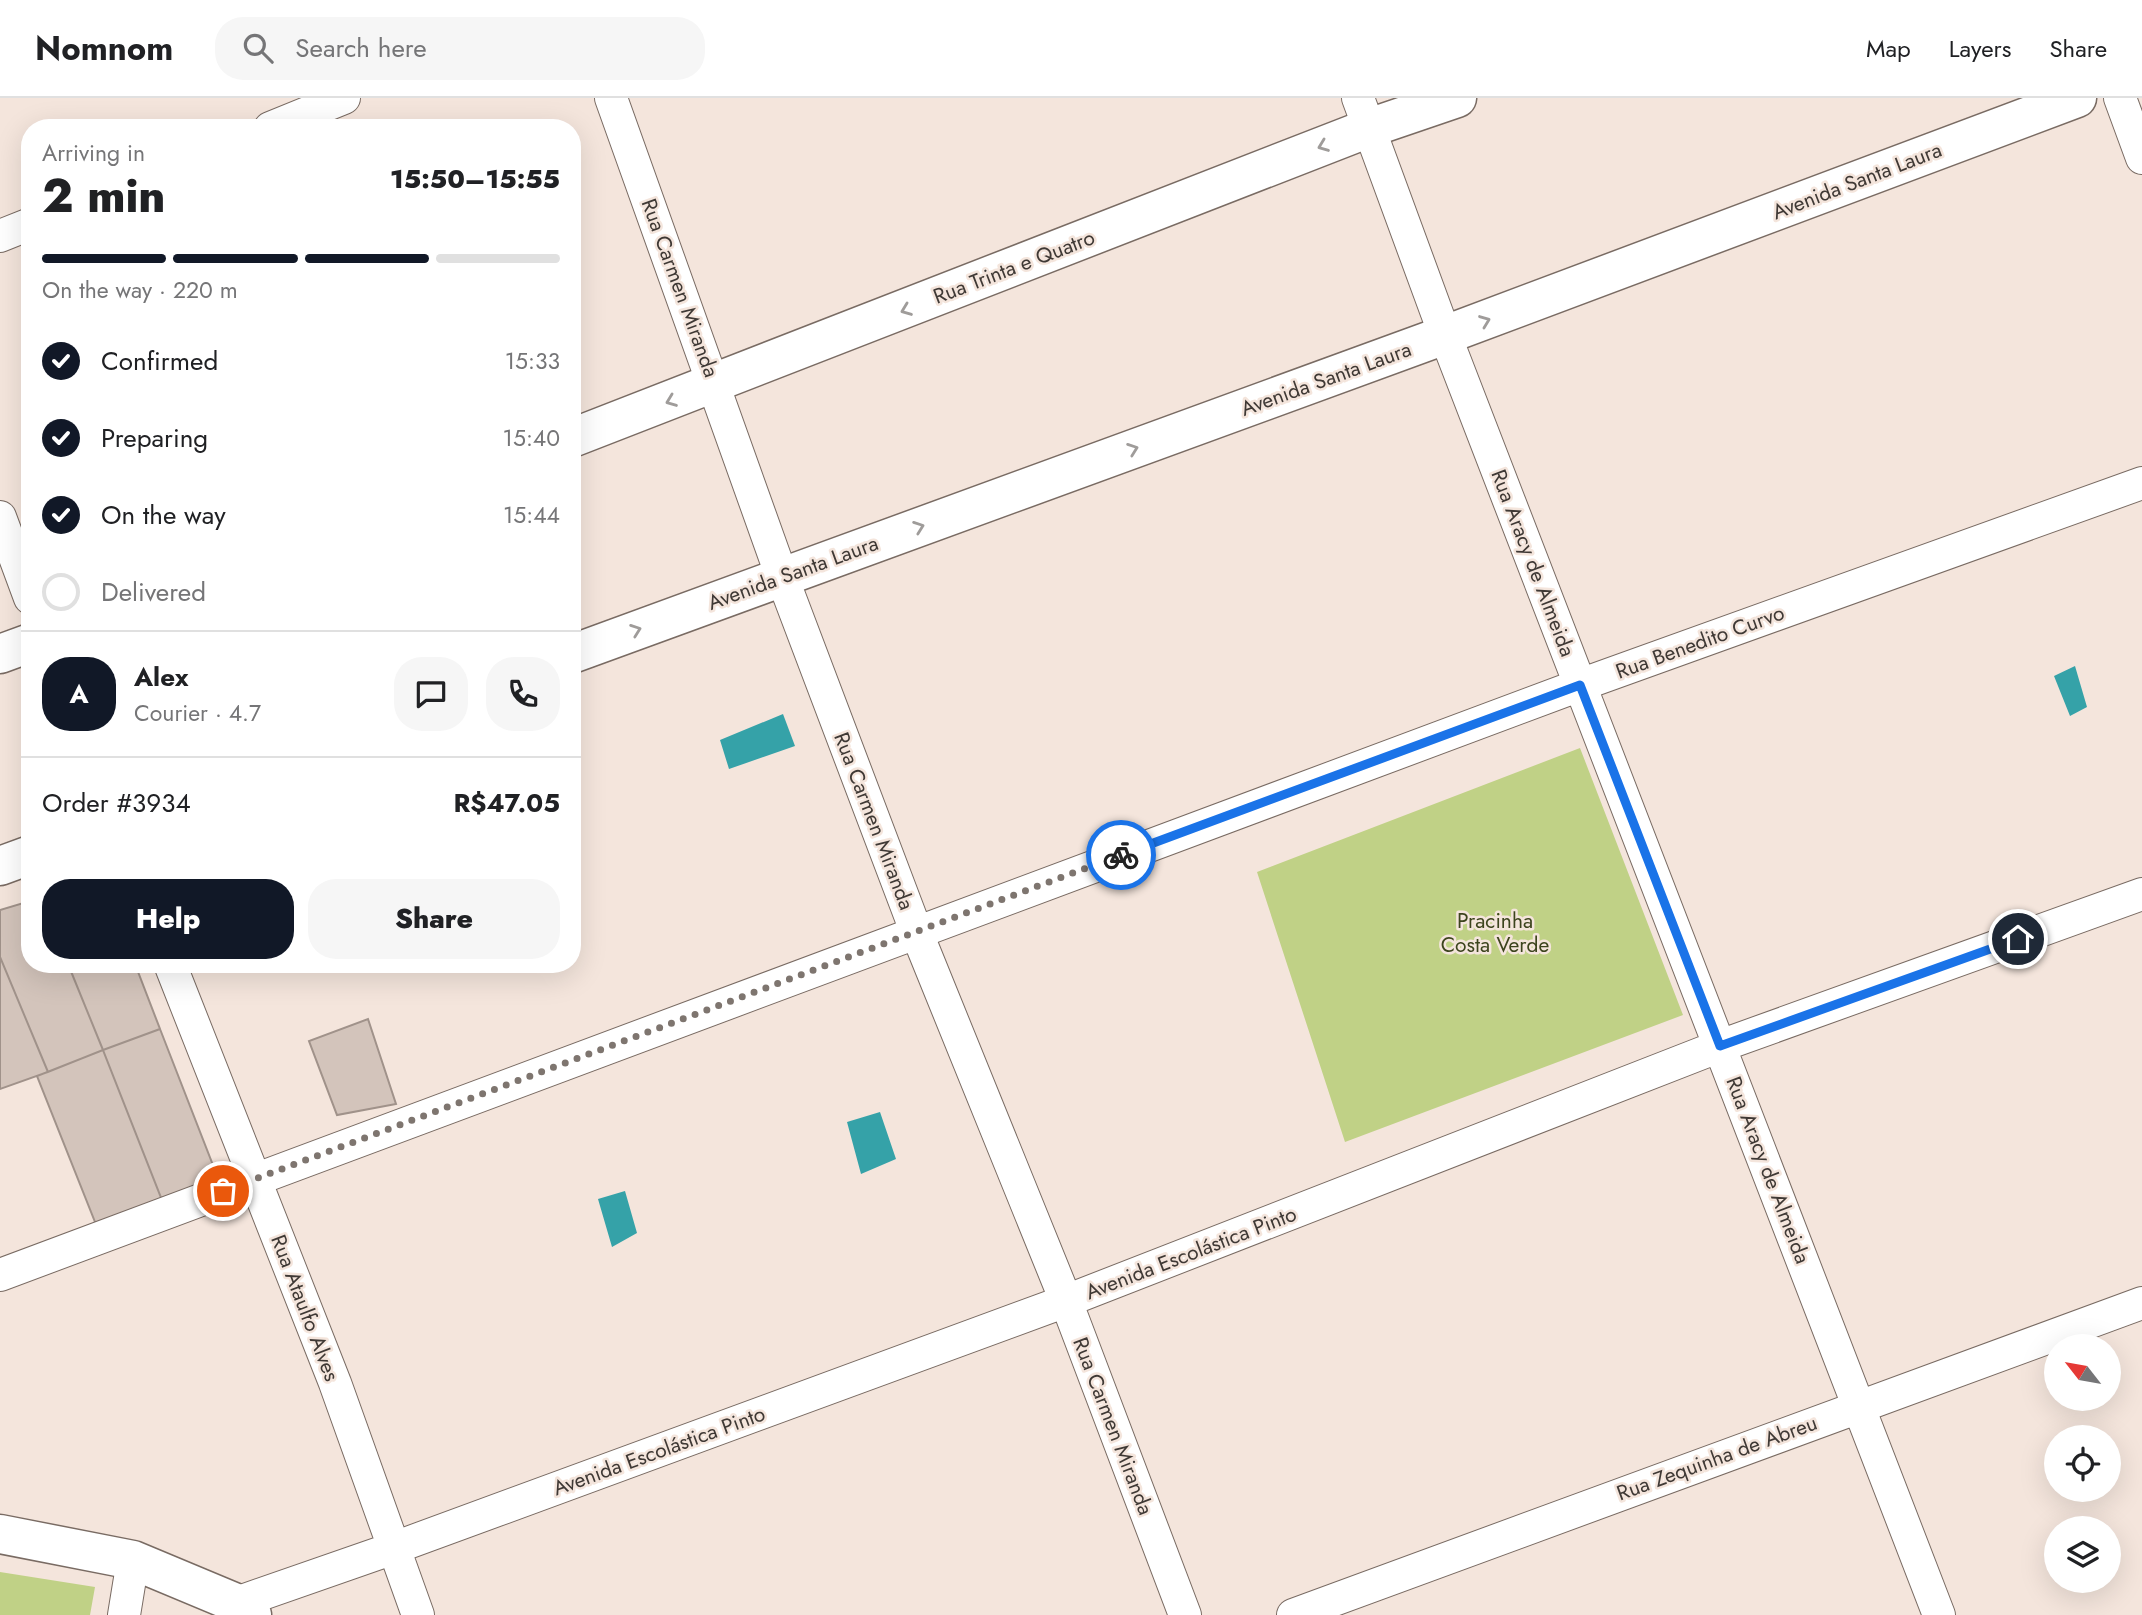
<!DOCTYPE html>
<html lang="en">
<head>
<meta charset="utf-8">
<style>
  body { margin:0; font-family:Jost,sans-serif; background:#f6f6f6; color:#202124; height:100vh; display:flex; flex-direction:column; font-size:26px; white-space:nowrap }
  * { box-sizing:border-box; margin:0 }
  p { font-size:23px; color:#757577 }
  .icon { flex:none; width:38px; height:38px; fill:none; stroke:currentColor; stroke-width:2; stroke-linecap:round; stroke-linejoin:round }
  .map { position:relative; flex:1; overflow:hidden }
  .panel { position:absolute; left:21px; top:21px; width:560px; height:854px; display:flex; flex-direction:column; background:#fff; border-radius:28px; box-shadow:0 7px 28px #0002 }
  .panel>* { flex:none }
  .needle { width:46px; rotate:301deg }
  .buttons { position:absolute; left:2044px; top:1236px; display:grid; gap:14px }
  .buttons a { display:grid; place-items:center; width:77px; height:77px; border-radius:50%; background:#fff; box-shadow:0 7px 28px #0002; font-size:35px }
  .pin { position:absolute; display:grid; place-items:center; width:60px; height:60px; color:#fff; margin:-30px; border:4px solid #fff; border-radius:50%; box-shadow:0 2px 7px #0007 }
  .courier { position:absolute; display:grid; place-items:center; width:70px; height:70px; margin:-35px; border:5px solid #1a73e8; border-radius:50%; background:#fff; color:#222; box-shadow:0 2px 9px #0007 }
  .overview em { font-style:normal; font-weight:800 }
  .overview div { display:flex; flex-direction:column-reverse }
  .overview { display:flex; align-items:center; justify-content:space-between; height:119px; padding:0 21px }
  h1 { font-size:46px; font-weight:800; line-height:52px }
  .bar { display:grid; grid-template-columns:repeat(4,1fr); gap:10px 7px; align-content:center; height:84px; padding:0 21px }
  .bar i { height:9px; border-radius:5px; background:#e0e0e0 }
  .bar .current { background:#111827 }
  .bar p { grid-column:span 4 }
  .line { display:flex; align-items:center; gap:18px; padding:0 21px; border-top:2px solid #e0e0e0 }
  .line div { flex:1 }
  .round { display:grid; place-items:center; flex:none; width:74px; height:74px; border-radius:28px; background:#f6f6f6 }
  ol { padding:0 21px; list-style:none }
  li { display:flex; align-items:center; gap:21px; height:77px }
  li p { margin-inline-start:auto }
  li .icon { padding:7px; border-radius:50%; background:#111827; color:#fff; stroke-width:4 }
  li:last-child { color:#757577 }
  li i { width:38px; height:38px; border:4px solid #e0e0e0; border-radius:50% }
  .primary-button { display:flex; gap:14px; margin-top:auto; padding:14px 21px }
  .primary-button a { flex:1; height:80px; border-radius:28px; background:#111827; color:#fff; font-size:28px; font-weight:800; line-height:80px; text-align:center }
  .primary-button a+a { background:#f6f6f6; color:#202124 }
  header { display:flex; align-items:center; gap:42px; box-sizing:border-box; height:98px; padding:0 35px; background:#fff; border-bottom:2px solid #e0e0e0 }
  header strong { font-size:33px }
  nav { display:flex; gap:38px; margin-inline-start:auto; font-size:24px }
  .search { width:490px; height:63px; background:#f6f6f6; display:flex; align-items:center; gap:18px; box-sizing:border-box; padding:0 24px; border-radius:28px; color:#757577; font-size:26px }
  .map>svg:first-child { display:block }
</style>
</head>
<body>
<header>
<strong>Nomnom</strong>
<div class="search"><svg class="icon" aria-label="search" viewBox="0 0 24 24"><circle cx="10" cy="10" r="6"/><path d="M15 15l6 6"/></svg>Search here</div>
<nav><a>Map</a><a>Layers</a><a>Share</a></nav>
</header>
<div class="map">
<svg width="2142" height="1517" viewBox="0 0 2142 1517">
  <rect width="100%" height="100%" fill="#f4e5dc"/>
  <path fill="#c0d186" d="M1580,650L1683,917L1345,1044L1257,774Z
    M0,1474L95,1489L90,1517H0Z"/>
  <path fill="#35a2a8" d="M2075,568L2087,609L2070,618L2054,578Z
    M783,616L795,648L729,671L720,642Z
    M880,1014L896,1061L861,1076L847,1024Z
    M625,1093L637,1135L612,1149L598,1101Z"/>
  <path fill="#d3c4bb" stroke="#a0928a" stroke-width="2" d="M30,803V866H68L103,952L48,974L0,859V812Z
    M0,859L48,974L0,991Z
    M68,866H135L160,931L103,952Z
    M368,921L396,1006L337,1017L309,943Z
    M160,931L223,1093L167,1115L103,952Z
    M103,952L167,1115L101,1139L37,978Z"/>
  <g fill="none" stroke-linecap="round" stroke-linejoin="round">
    <g stroke="#796b63" stroke-width="34">
      <path id="street" d="M611,0L782,479L916,833L1066,1203L1185,1517
        M1358,0L1445,237L1939,1517
        M2120,0L2142,60
        M270,30L344,0
        M0,138L30,126
        M0,419L30,500
        M170,866L335,1285L418,1517
        M0,1177L1580,587L2142,385
        M236,1505L394,1450L1066,1203L1720,948L2142,796
        M124,1517L133,1462
        M1293,1517L2142,1205"/>
    </g>
    <g stroke="#796b63" stroke-width="41">
      <path id="secondary" d="M572,340L1369,30L1457,0
        M0,556L30,545
        M572,556L1445,237L2077,0
        M0,768L30,757
        M0,1436L133,1462L236,1505L252,1517"/>
    </g>
    <use href="#street" stroke="#fff" stroke-width="32"/>
    <use href="#secondary" stroke="#fff" stroke-width="38"/>
  </g>
  <defs><path id="oneway-chevron" d="M-2-3.5L2.5 0L-2 3.5" fill="none" stroke-width="1.6" stroke-linecap="round" stroke-linejoin="round" transform="scale(1.75)"/></defs>
  <g stroke="#9f9c9a">
    <use href="#oneway-chevron" transform="translate(1323 48) rotate(159)"/>
    <use href="#oneway-chevron" transform="translate(906 212) rotate(159)"/>
    <use href="#oneway-chevron" transform="translate(1485 223) rotate(-21)"/>
    <use href="#oneway-chevron" transform="translate(671 303) rotate(159)"/>
    <use href="#oneway-chevron" transform="translate(1133 351) rotate(-20)"/>
    <use href="#oneway-chevron" transform="translate(919 429) rotate(-20)"/>
    <use href="#oneway-chevron" transform="translate(636 532) rotate(-20)"/>
  </g>
  <g fill="none" stroke-linecap="round" stroke-linejoin="round">
    <path stroke="#7e756f" stroke-width="7" stroke-dasharray="0 12.6" d="M223,1093L1121,757"/>
    <path stroke="#1a73e8" stroke-width="9" d="M1121,757L1580,587L1720,948L2018,841"/>
  </g>
  <g text-anchor="middle" stroke-width="5" stroke-linejoin="round" paint-order="stroke">
    <g font-size="21" fill="#3f3935" stroke="#f4e5dc">
      <text transform="translate(1857 83) rotate(-21)" y="7">Avenida Santa Laura</text>
      <text transform="translate(1014 169) rotate(-21)" y="7">Rua Trinta e Quatro</text>
      <text transform="translate(680 190) rotate(70)" y="7">Rua Carmen Miranda</text>
      <text transform="translate(1326 281) rotate(-20)" y="7">Avenida Santa Laura</text>
      <text transform="translate(1533 465) rotate(69)" y="7">Rua Aracy de Almeida</text>
      <text transform="translate(793 475) rotate(-20)" y="7">Avenida Santa Laura</text>
      <text transform="translate(1700 544) rotate(-20)" y="7">Rua Benedito Curvo</text>
      <text transform="translate(874 723) rotate(69)" y="7">Rua Carmen Miranda</text>
      <text transform="translate(1768 1072) rotate(69)" y="7">Rua Aracy de Almeida</text>
      <text transform="translate(1191 1155) rotate(-21)" y="7">Avenida Escolástica Pinto</text>
      <text transform="translate(305 1210) rotate(69)" y="7">Rua Ataulfo Alves</text>
      <text transform="translate(1113 1328) rotate(69)" y="7">Rua Carmen Miranda</text>
      <text transform="translate(659 1353) rotate(-20)" y="7">Avenida Escolástica Pinto</text>
      <text transform="translate(1717 1360) rotate(-20)" y="7">Rua Zequinha de Abreu</text>
    </g>
    <g font-size="21" fill="#3c441d" stroke="#f4e5dc">
      <text x="1495" y="830">Pracinha<tspan x="1495" dy="24">Costa Verde</tspan></text>
    </g>
  </g>
</svg>
<div class="buttons">
<a><svg class="needle" viewBox="-14 -14 28 28"><path d="M0-13l5 13h-10z" fill="#e53935"/><path d="M0 13l5-13h-10z" fill="#757577"/></svg></a>
<a><svg class="icon" aria-label="locate" viewBox="0 0 24 24"><circle cx="12" cy="12" r="6"/><path d="M12 2v4M12 18v4M2 12h4M18 12h4"/></svg></a>
<a><svg class="icon" aria-label="layers" viewBox="0 0 24 24"><path d="M12 4l9 5-9 5-9-5zM3 14l9 5 9-5"/></svg></a>
</div>
<div class="pin" style="left:223px;top:1093px;background:#ea580c"><svg class="icon" aria-label="bag" viewBox="0 0 24 24"><path d="M5 8h14l-1 12H6zM9 8a3 3 0 0 1 6 0"/></svg></div>
<div class="pin" style="left:2018px;top:841px;background:#1f2937"><svg class="icon" aria-label="home" viewBox="0 0 24 24"><path d="M3 11l9-7 9 7M6 9v11h12V9"/></svg></div>
<div class="courier" style="left:1121px;top:757px"><svg class="icon" aria-label="bike" viewBox="0 0 24 24"><circle cx="6" cy="16" r="4"/><circle cx="18" cy="16" r="4"/><path d="M6 16l4-8h5l3 8M10 8l3 8H6M13 5h3"/></svg></div>
<section class="panel">
<div class="overview"><div><h1>2 min</h1><p>Arriving in</p></div><em>15:50–15:55</em></div>
<div class="bar"><i class="current"></i><i class="current"></i><i class="current"></i><i></i><p>On the way · 220 m</p></div>
<ol>
<li><svg class="icon" aria-label="check" viewBox="0 0 24 24"><path d="M5 12l5 5 9-10"/></svg>Confirmed<p>15:33</p></li>
<li><svg class="icon" aria-label="check" viewBox="0 0 24 24"><path d="M5 12l5 5 9-10"/></svg>Preparing<p>15:40</p></li>
<li><svg class="icon" aria-label="check" viewBox="0 0 24 24"><path d="M5 12l5 5 9-10"/></svg>On the way<p>15:44</p></li>
<li><i></i>Delivered</li>
</ol>
<div class="line" style="height:126px"><b class="round" style="background:#111827;color:#fff">A</b><div><b>Alex</b><p>Courier · 4.7</p></div><a class="round"><svg class="icon" aria-label="chat" viewBox="0 0 24 24"><path d="M4 5h16v11H9l-5 4z"/></svg></a><a class="round"><svg class="icon" aria-label="phone" viewBox="0 0 24 24"><path d="M5 4h4l2 5-3 2q2 4 5 5l2-3 5 2v4C11 20 4 13 5 4z"/></svg></a></div>
<div class="line" style="height:91px"><div>Order #3934</div><b>R$47.05</b></div>
<div class="primary-button"><a>Help</a><a>Share</a></div>
</section>
</div>
</body>
</html>
